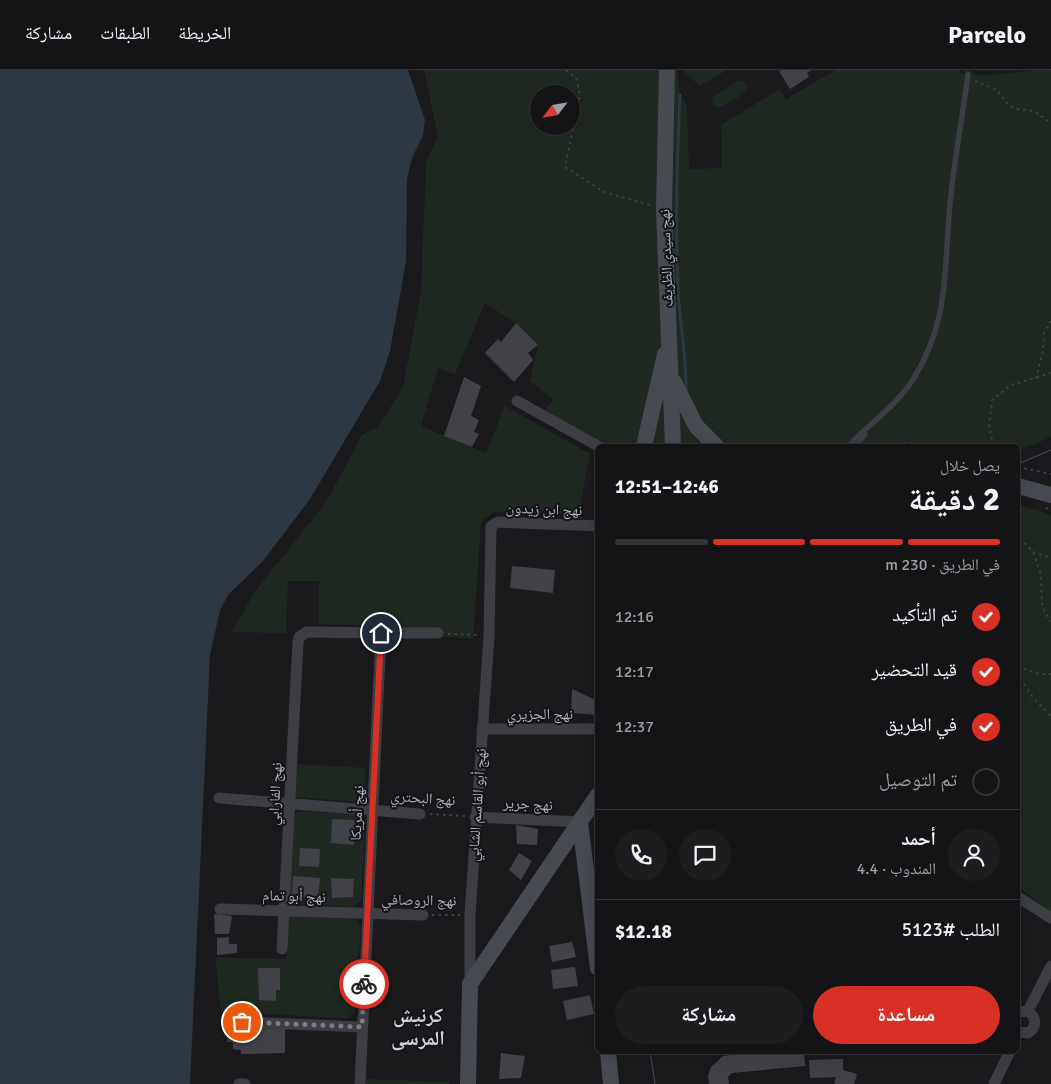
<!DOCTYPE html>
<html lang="ar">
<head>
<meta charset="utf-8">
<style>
  body { margin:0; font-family:Signika,"Noto Naskh Arabic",sans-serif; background:#1d1d1f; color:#f1f3f6; direction:rtl; height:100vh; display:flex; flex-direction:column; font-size:19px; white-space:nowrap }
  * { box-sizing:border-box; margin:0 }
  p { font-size:16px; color:#9d9ea1 }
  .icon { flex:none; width:28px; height:28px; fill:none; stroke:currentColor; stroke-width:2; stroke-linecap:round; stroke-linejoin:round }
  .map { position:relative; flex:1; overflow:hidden; direction:ltr }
  .panel { position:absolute; left:595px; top:374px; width:425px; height:610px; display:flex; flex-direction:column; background:#141416; border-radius:8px; box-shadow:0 5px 20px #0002,0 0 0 1px #333335; direction:rtl }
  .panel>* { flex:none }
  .needle { width:32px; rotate:239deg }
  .controls { position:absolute; left:530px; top:15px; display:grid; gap:10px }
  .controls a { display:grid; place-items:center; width:50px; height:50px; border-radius:50%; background:#141416; box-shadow:0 5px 20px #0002,0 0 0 1px #333335; font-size:25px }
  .pin { position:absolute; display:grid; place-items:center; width:42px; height:42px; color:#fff; margin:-21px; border:2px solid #fff; border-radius:50%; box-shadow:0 1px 5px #0007 }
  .courier { position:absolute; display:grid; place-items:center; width:50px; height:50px; margin:-25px; border:4px solid #d93025; border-radius:50%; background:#fff; color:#222; box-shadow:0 1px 6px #0007 }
  .headline em { font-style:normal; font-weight:800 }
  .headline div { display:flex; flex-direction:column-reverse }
  .headline { display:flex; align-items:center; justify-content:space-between; height:85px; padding:0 20px }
  h1 { font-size:32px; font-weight:800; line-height:38px }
  .bar { display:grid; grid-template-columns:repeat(4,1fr); gap:8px 5px; align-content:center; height:60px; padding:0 20px }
  .bar i { height:6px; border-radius:4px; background:#333335 }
  .bar .current { background:#d93025 }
  .bar p { grid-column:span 4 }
  .line { display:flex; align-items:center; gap:12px; padding:0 20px; border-top:1px solid #333335 }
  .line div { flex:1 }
  .round { display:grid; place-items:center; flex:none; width:52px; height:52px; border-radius:26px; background:#1d1d1f }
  ol { padding:0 20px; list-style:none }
  li { display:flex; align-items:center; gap:15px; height:55px }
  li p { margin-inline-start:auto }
  li .icon { padding:5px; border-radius:50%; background:#d93025; color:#fff; stroke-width:4 }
  li:last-child { color:#9d9ea1 }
  li i { width:28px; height:28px; border:2px solid #333335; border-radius:50% }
  .action { display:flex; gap:10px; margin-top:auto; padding:10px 20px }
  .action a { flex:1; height:58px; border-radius:30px; background:#d93025; color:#fff; font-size:20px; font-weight:800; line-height:58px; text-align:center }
  .action a+a { background:#1d1d1f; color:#f1f3f6 }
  header { display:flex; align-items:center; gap:30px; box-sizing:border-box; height:70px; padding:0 25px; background:#141416; border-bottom:1px solid #333335 }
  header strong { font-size:24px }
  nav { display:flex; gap:28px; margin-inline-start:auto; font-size:18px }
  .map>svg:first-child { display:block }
</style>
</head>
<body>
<header>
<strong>Parcelo</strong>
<nav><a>الخريطة</a><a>الطبقات</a><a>مشاركة</a></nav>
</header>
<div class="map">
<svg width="1051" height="1014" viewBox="0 0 1051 1014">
  <rect width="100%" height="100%" fill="#1a1a1d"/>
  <path fill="#1f2821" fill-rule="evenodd" d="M424,0H677L680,25L687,35L689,99L722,98L721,55L780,19L786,29L836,0H959L961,3C990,8 1022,0 1051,0V367L1018,381V376H606L544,339L554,330L530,311L538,275L516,253L485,233L455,304L438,298L421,356L486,383L505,336L590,384L579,444L494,442L481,452L473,569L379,562L370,555L319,554V511H288L286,563L232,562L254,523L326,432L362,365L378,357L403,317L421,222L426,92L438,66ZM539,24H571V56H539Z
    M682,0H727L700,16Z
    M742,10L747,16C745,25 726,36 717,37L713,34L712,28L737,11Z
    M1018,434L1051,445V842L1018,817Z
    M295,694L365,698V724L358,732L293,727Z
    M299,741L358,744L365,755L361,831L352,837L291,834L286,829L291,746Z
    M293,845L354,848L361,856L355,943L346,948L221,942L215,887L286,889L288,848Z
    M366,1009L449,1012V1014H366Z"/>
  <path fill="#2e3842" d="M0,0H408L425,50L423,65L412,88L407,109L406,191L390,281L380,311L310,429L263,491L228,525L220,540L210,585L190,1014H0Z"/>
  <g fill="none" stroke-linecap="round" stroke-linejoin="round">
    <path stroke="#2e3842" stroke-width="3" d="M680,25C677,89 675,152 678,216C679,251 687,286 686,322"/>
  </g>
  <path fill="#414247" d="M782,0H811L807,3L809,7L790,19L779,1Z
    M516,253L538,275L528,283L533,290L514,312L485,283L498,269L501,272Z
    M464,307L481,316L471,346L479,350L474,362L479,364L472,377L444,366Z
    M512,496L555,500L553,523L510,518Z
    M572,619L598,631V645L571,643Z
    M332,749L355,750L354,775L331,773Z
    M516,755L538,759L537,775L517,774Z
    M300,778L320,779L319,797L299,796Z
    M519,783L532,791L521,810L509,800Z
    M293,806L320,808L318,827H301V825L292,824Z
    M331,808L354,809L353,827L332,828Z
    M214,844L232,846L229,864H215Z
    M229,867V874H237V883L217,885V868Z
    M572,872L576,887L552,892L549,876Z
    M575,897L578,916L553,919L551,900Z
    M258,898H280V920H276V931L259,930Z
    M590,925L594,944L567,950L563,931Z
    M228,957L285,959V983L241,984V980L233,979V972H227Z
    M763,981H804L805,996L732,1003L728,1007L729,1014H709L708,1006L711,997L723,986Z
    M501,983L525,986L521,1008L499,1009Z
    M843,989V1000L857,1004L854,1014H834L836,1007L810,1008L809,990Z"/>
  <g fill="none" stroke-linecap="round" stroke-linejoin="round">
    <path stroke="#414249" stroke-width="2" stroke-dasharray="2.5 4" stroke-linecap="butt" d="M566,0L576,8L580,24L565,97L604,122L650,135
      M975,11L997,20L1008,35L1016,39L1034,41L1051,53
      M1036,309L1043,280L1044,263L1051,251
      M890,376L905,373L951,376
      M993,376L989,355L992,330L1011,315L1051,303
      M1018,397L1051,404
      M1046,438L1051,440
      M1018,471L1026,474L1033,482L1041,505L1042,537L1051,552
      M1033,482L1051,488
      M448,564L478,565
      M1018,600L1022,598L1039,604H1051
      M1018,611L1024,614L1034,629L1051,646
      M430,744L465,746
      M432,845H460"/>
    <path stroke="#3d3d44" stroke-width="5.5" d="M848,376C869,354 895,337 912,311C952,249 943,194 951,125C955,85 963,45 968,4
      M856,376L865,364"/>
    <path stroke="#3d3d44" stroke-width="11" d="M517,331L598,376
      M381,563H438
      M482,659H598
      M219,728L420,744
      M475,747L580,752
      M1018,827L1051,848
      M220,839L423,845
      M282,879L298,572L299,567L307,562L381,563L360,1014
      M470,914V845L489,566L491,456L498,452L598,456
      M1028,941L1051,896
      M1018,942L1028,941C1037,948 1037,957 1028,963L1018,962
      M242,952L362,957
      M239,1014H245
      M994,1014L1010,981"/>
    <path stroke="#484a52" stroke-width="16" d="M667,0L664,139L673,376
      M674,312L696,356L716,376
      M644,376L665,284
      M1018,416L1051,425
      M580,752L598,898
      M608,981L611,1014
      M468,1014L470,914L598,725"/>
    <path stroke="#4d4f57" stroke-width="1" d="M1018,394L1051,380
      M650,981L655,1014"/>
  </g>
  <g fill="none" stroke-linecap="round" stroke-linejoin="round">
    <path stroke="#797c85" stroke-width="5" stroke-dasharray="0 9" d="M242,952L362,957L364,914"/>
    <path stroke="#d93025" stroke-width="6" d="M364,914L381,563"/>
  </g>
  <g text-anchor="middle" stroke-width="4" stroke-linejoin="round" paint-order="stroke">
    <g font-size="15" fill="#acb0bd" stroke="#151518">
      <text transform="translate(666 188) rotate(-92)" y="5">نهج سيدي الظريف</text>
      <text transform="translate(544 439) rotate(2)" y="5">نهج ابن زيدون</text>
      <text x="540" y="649">نهج الجزيري</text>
      <text transform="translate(275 724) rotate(-87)" y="5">نهج الفارابي</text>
      <text transform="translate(423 728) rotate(4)" y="5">نهج البحتري</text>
      <text transform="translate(528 734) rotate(3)" y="5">نهج جرير</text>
      <text transform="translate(477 735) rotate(-86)" y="5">نهج أبو القاسم الشابي</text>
      <text transform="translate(357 743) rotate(-87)" y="5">نهج أمريكا</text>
      <text transform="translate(294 826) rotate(2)" y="5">نهج أبو تمام</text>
      <text transform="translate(419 830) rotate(1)" y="5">نهج الروصافي</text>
    </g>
    <g font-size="20" font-weight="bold" fill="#cdd0d9" stroke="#151518">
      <text x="418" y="952">كرنيش<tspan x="418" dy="23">المرسى</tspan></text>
    </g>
  </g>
</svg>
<div class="controls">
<a><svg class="needle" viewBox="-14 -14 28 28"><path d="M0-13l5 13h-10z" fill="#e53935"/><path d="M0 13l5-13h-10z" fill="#9d9ea1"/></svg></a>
</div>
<div class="pin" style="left:242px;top:952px;background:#ea580c"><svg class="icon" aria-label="bag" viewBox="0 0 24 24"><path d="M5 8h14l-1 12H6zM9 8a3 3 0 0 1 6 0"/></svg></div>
<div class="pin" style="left:381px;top:563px;background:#1f2937"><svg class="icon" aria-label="home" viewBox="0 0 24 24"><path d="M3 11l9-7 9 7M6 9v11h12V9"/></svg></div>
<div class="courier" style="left:364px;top:914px"><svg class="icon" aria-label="bike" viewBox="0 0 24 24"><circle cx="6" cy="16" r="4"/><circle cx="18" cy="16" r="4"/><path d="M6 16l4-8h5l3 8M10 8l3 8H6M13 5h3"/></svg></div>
<section class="panel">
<div class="headline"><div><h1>2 دقيقة</h1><p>يصل خلال</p></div><em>12:46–12:51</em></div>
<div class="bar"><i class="current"></i><i class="current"></i><i class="current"></i><i></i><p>في الطريق · 230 m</p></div>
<ol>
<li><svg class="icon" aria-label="check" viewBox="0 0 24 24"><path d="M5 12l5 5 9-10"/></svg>تم التأكيد<p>12:16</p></li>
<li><svg class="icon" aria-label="check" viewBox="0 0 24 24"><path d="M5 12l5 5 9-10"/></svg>قيد التحضير<p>12:17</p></li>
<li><svg class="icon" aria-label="check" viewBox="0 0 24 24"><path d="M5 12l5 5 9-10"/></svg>في الطريق<p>12:37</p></li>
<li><i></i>تم التوصيل</li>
</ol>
<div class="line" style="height:90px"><a class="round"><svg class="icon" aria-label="person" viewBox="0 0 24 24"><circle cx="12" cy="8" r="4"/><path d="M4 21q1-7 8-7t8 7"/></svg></a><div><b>أحمد</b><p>المندوب · 4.4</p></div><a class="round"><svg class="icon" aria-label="chat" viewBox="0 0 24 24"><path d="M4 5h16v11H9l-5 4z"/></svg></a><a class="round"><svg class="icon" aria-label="phone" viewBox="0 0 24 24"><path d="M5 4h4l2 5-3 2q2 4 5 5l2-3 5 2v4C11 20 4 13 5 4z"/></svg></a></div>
<div class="line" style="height:65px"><div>الطلب #5123</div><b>$12.18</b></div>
<div class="action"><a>مساعدة</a><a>مشاركة</a></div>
</section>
</div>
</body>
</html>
